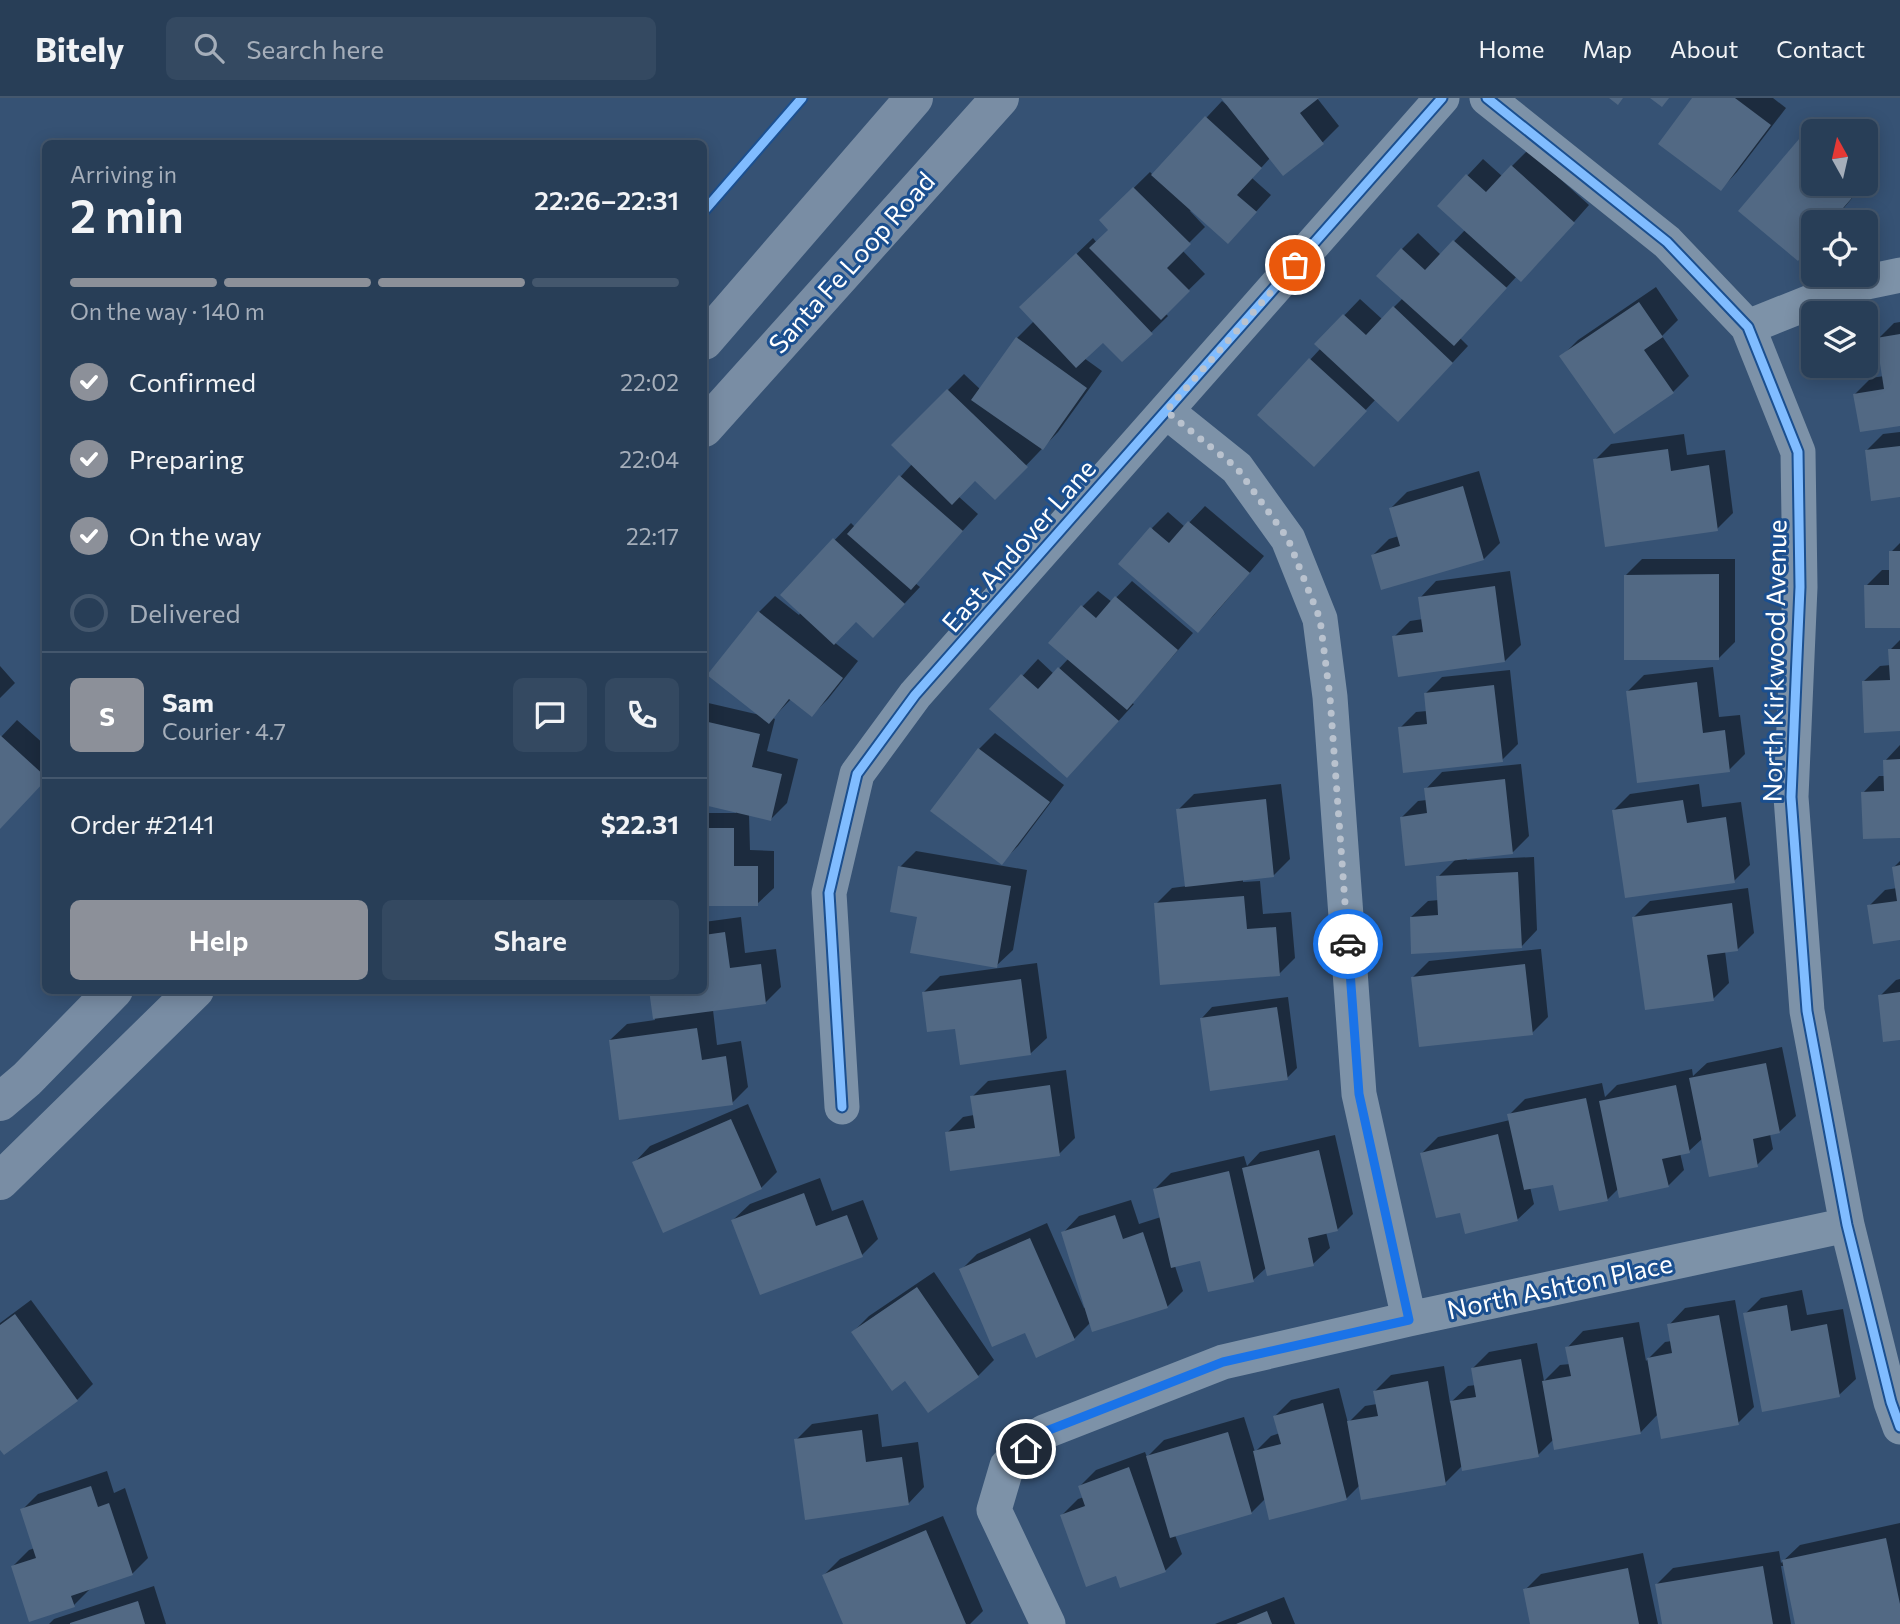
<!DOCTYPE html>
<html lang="en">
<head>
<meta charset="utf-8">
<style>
  body { margin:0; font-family:Commissioner,sans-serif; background:#344961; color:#f1f3f6; height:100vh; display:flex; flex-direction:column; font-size:26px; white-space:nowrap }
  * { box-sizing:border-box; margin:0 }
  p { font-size:23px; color:#a5aeba }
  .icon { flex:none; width:38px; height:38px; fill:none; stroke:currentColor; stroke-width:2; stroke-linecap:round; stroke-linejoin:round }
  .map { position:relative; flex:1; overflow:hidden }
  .panel { position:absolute; left:42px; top:42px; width:665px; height:854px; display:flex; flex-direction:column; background:#283e57; border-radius:10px; box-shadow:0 4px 18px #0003,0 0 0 2px #44576d }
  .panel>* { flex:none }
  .needle { width:46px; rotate:352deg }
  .controls { position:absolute; left:1801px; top:21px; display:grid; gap:14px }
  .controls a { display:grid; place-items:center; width:77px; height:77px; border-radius:10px; background:#283e57; box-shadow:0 4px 18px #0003,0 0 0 2px #44576d; font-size:35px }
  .pin { position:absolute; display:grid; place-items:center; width:60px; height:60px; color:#fff; margin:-30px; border:4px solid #fff; border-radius:50%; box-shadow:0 2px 7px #0007 }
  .courier { position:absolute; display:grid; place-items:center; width:70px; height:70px; margin:-35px; border:5px solid #1a73e8; border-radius:50%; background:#fff; color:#222; box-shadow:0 2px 9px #0007 }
  .head em { font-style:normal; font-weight:600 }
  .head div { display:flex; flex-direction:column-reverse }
  .head { display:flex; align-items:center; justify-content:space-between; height:119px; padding:0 28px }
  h1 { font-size:46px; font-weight:600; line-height:52px }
  .bar { display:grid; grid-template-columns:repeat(4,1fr); gap:10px 7px; align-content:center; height:84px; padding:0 28px }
  .bar i { height:9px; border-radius:5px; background:#44576d }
  .bar .active { background:#8c9099 }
  .bar p { grid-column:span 4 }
  .line { display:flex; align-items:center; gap:18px; padding:0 28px; border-top:2px solid #44576d }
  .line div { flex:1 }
  .round { display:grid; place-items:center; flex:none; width:74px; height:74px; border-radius:10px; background:#344961 }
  ol { padding:0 28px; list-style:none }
  li { display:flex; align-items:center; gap:21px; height:77px }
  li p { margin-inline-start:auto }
  li .icon { padding:7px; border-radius:50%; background:#8c9099; color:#fff; stroke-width:4 }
  li:last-child { color:#a5aeba }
  li i { width:38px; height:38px; border:4px solid #44576d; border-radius:50% }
  .action { display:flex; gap:14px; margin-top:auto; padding:14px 28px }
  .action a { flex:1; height:80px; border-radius:10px; background:#8c9099; color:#fff; font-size:28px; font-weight:600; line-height:80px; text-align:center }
  .action a+a { background:#344961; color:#f1f3f6 }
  header { display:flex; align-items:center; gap:42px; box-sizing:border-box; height:98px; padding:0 35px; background:#283e57; border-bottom:2px solid #44576d }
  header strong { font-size:33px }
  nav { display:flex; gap:38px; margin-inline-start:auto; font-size:24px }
  .search { width:490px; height:63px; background:#344961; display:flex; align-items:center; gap:18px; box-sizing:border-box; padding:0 24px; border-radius:10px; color:#a5aeba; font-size:26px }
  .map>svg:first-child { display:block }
</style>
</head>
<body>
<header>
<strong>Bitely</strong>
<div class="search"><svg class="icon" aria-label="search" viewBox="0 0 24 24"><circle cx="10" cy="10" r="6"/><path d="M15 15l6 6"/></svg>Search here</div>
<nav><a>Home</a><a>Map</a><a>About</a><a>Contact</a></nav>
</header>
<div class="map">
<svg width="1900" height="1526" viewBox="0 0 1900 1526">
  <rect width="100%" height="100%" fill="#365274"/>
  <path fill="#0007" d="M1224,0H1317L1339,28L1323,44L1270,60L1252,80L1271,97L1244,127L1192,111L1190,113L1205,129L1182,152L1205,176L1165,215L1168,218L1123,262L1103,242L1084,260L1102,273L1058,334L995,400L975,381L958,398L978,416L915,485L920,489L889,522H856L834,544L858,563L828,601L812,617L791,601L773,620L775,621L767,653L798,661L787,705L771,721L749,716L750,752L774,753V790L757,806H704V715H736V713L704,706V604L760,617L709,577L759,514L775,498L799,517L801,514L782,497L851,425L855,429L912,366L893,347L964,276L981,292L1017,240L1034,223L1037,194L1093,140L1097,145L1110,132L1101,122L1150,74L1153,77L1222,3L1228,8L1229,7Z
    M1694,0H1773L1786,10L1737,74L1721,91Z
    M1822,19L1839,33H1813V86H1864L1832,124H1813V146L1741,112L1806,35Z
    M1528,52L1589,107L1537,166L1517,178L1460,240L1468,248L1414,306L1376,301L1324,356L1259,317L1321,250L1317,246L1360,201L1382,221L1403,200L1402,151L1418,135L1441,157L1465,132L1439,108L1483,61L1502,78Z
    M1866,55L1880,67L1866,84Z
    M1656,189L1678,222L1662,238L1689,278L1673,294L1562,258L1578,242Z
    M1900,224V326L1855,296L1871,280L1884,278L1878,241L1894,225Z
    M1900,334V397L1867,352L1883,336Z
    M1684,336L1687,357L1725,352L1733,415L1717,431L1595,362L1611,346Z
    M1479,373L1500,445L1484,461L1373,457L1389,441L1399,438L1391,410L1407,394Z
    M1205,408L1264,458L1214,517L1198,533L1152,430L1168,414L1185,429Z
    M1900,445V528L1866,488L1882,472H1891V454Z
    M1642,461H1735V544L1719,560L1625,478Z
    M1510,473L1521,547L1505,563L1394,539L1410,523L1423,521L1420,500L1436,483Z
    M1132,483L1193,535L1132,605L1134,606L1083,662L992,611L1038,561L1054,576L1069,560L1082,509L1098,493L1112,504Z
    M1900,542V632L1863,584L1880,568L1891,567L1890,552Z
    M0,568L15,585L0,600Z
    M1713,569L1719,619L1740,617L1745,656L1729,672L1628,593L1644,577Z
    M1510,572L1518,646L1502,662L1400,630L1416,614L1427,613L1425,596L1442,579Z
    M17,622L46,648V681L0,730V640Z
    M995,635L1064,687L1018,748L1002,764L979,651Z
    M1900,647V738L1863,695L1879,678H1885V663Z
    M1521,666L1529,738L1513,754L1466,759L1467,762L1534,759L1537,832L1521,849L1411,819L1428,803L1439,802L1438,779L1457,760L1402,719L1418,703L1427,702L1426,691L1442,674Z
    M1281,686L1290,761L1274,777L1243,781V784L1260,783L1263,816L1291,814L1295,860L1279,876L1156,806L1172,790L1187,788L1178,712L1194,696Z
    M1699,686L1702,709L1741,704L1750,767L1734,783L1614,712L1630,696Z
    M916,753L1027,772L1013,852L996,868L919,817L900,769Z
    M1900,763V841L1869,808L1885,792L1897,790L1894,769Z
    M1748,790L1754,835L1738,851L1725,853L1729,885L1713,901L1634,819L1650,803Z
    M741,819L745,855L776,851L781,889L765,905L713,912L717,947L741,943L748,989L732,1005L610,942L627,926L655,922L651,892H704V824Z
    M1541,851L1548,919L1532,935L1413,879L1429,863Z
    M1037,865L1047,940L1030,956L956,929L924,894L940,878Z
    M1900,881V940L1880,898L1896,882Z
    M1288,899L1297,970L1287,980L1202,920L1212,909Z
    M1782,949L1796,1018L1779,1034L1770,1036L1773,1051L1757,1067L1703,1040L1689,1053L1680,1055L1684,1072L1668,1088L1619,1090L1607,1102L1554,1084L1530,1089L1534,1106L1517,1122L1461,1113L1422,1055L1438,1039L1510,1022L1509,1017L1525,1001L1602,985L1605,999L1617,987L1692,971L1693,978L1707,965Z
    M1066,972L1075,1040L1059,1056L947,1035L963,1019L974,1017L972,999L988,983Z
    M748,1006L777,1074L761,1090L634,1065L650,1048Z
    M1335,1037L1353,1116L1337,1132L1326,1134L1330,1150L1313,1166L1267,1169L1253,1182L1202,1161L1175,1168L1183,1193L1167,1209L1091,1224L1074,1241L1026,1232L961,1172L977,1156L1047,1125L1084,1210L1086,1209L1063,1135L1079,1118L1131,1102L1139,1126L1161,1119L1155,1091L1171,1075L1244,1058L1247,1068L1260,1054Z
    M820,1080L832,1113L863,1102L878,1141L862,1157L733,1122L750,1106Z
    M934,1174L994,1262L978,1278L906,1281L853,1234L869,1218Z
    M1802,1192L1807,1217L1843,1211L1856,1281L1839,1297L1745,1216L1761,1200Z
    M31,1202L93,1286L77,1302L4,1355L0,1349V1225Z
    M1735,1202L1754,1309L1738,1325L1658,1316L1640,1335L1554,1341L1538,1357L1463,1367L1445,1385L1360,1387L1346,1401L1266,1400L1251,1415L1175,1437L1182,1456L1166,1472L1121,1488L1117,1476L1062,1417L1078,1401L1084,1399L1080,1388L1096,1372L1145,1354L1147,1359L1164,1342L1244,1319L1255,1354L1271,1338L1280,1335L1275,1318L1291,1302L1339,1290L1348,1325L1365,1308L1377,1306L1375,1293L1391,1277L1444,1268L1450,1305L1468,1288L1476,1287L1473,1270L1489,1254L1537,1245L1544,1283L1560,1267L1570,1266L1567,1250L1583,1233L1639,1224L1646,1263L1665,1244L1672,1243L1669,1227L1685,1210Z
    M878,1316L882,1349L918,1344L924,1389L908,1406L796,1342L812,1326Z
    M107,1373L114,1395L125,1390L148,1460L132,1476L90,1491L74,1507L13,1468L29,1452L35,1450L22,1412L38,1396Z
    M943,1418L983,1513L970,1526H845L824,1477L840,1461Z
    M1900,1425V1526H1797L1785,1468H1781L1791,1526H1663L1657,1486L1673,1470L1779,1453L1781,1465L1800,1447Z
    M1643,1455L1658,1526H1532L1525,1492L1541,1476Z
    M154,1488L166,1526H49L54,1521Z
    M1284,1499L1295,1526H1215Z"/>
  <path fill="#526984" d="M1221,0H1319L1300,15L1324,46L1283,78Z
    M1609,0H1623L1618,7Z
    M1650,0H1669L1662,9Z
    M1692,0H1735L1771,27L1721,93L1658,46Z
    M1205,18L1262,70L1237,97L1257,114L1228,146L1151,77Z
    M1805,34L1813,41V86H1864L1831,124H1813V146L1798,163L1738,113Z
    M1511,67L1575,125L1521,184L1437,108L1466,76L1486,94Z
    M1133,89L1191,146L1167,170L1190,193L1161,222L1089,150L1108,132L1099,122Z
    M1453,142L1507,190L1454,248L1376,178L1401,150L1425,172Z
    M1076,155L1153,236L1122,264L1103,245L1076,270L1019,209Z
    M1639,204L1663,239L1644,252L1674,295L1614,336L1559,258Z
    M1393,208L1453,265L1398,324L1314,246L1343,216L1366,237Z
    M1900,236V328L1860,334L1853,296L1884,291L1876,240Z
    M1016,239L1087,290L1043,352L971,302Z
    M1309,260L1367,313L1314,369L1257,317Z
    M947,291L1028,369L995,402L975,383L952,407L891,347Z
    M1900,348V399L1871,403L1865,352Z
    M1668,351L1671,373L1709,367L1718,433L1605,449L1593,361Z
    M899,377L963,433L911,492L847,436Z
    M1463,388L1484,462L1381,492L1371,457L1400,448L1389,410Z
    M1188,423L1250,475L1198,535L1118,466L1150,429L1169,445Z
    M833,440L905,506L873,540L856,524L834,547L780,497Z
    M1889,453H1900V530H1865L1864,487H1889Z
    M1719,476V562H1624V477Z
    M1495,488L1505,564L1398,579L1392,538L1423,534L1418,499Z
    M1115,498L1178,552L1127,612L1048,545L1081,507L1096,520Z
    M758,513L843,580L812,619L789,601L769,626L707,577Z
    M1888,551H1900V633L1864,635L1862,583L1890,582Z
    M1058,569L1119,623L1067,680L989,611L1021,576L1038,591Z
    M1697,584L1703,635L1725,632L1730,674L1637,685L1626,593Z
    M1494,587L1503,664L1403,675L1398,629L1427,626L1424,595Z
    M704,623L760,636L752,669L782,676L771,723L704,707Z
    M0,637L46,679V682L0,731Z
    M978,650L1050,704L1002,767L930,713Z
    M1900,661V740L1863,741L1861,694L1884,693L1883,662Z
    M1505,681L1513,756L1405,768L1400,719L1427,715L1424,690Z
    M1266,701L1274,779L1185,789L1176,711Z
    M1683,702L1687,725L1726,719L1735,785L1625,800L1612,712Z
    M704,730H734V768H758V808H704Z
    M1900,767V842L1873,846L1867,807L1897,803L1892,769Z
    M898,768L1011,788L997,870L910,855L917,819L890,814Z
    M1518,774L1522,850L1411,856L1410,819L1438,817L1436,778Z
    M1244,798L1247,831L1276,829L1280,878L1160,887L1154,805Z
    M1732,805L1738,853L1707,857L1714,903L1645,912L1632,819Z
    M725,834L730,870L761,866L766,906L653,921L649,892H704V837Z
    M1525,866L1533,937L1419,949L1411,879Z
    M1021,881L1031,957L960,967L955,931L927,934L922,894Z
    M1900,894V942L1883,944L1878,897Z
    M1277,909L1288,982L1210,993L1200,920Z
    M697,930L702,962L726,958L733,1007L619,1022L609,942Z
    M1766,965L1780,1035L1753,1041L1758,1069L1709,1079L1689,980Z
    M1050,987L1060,1058L950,1073L945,1034L975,1030L970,998Z
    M1676,987L1690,1055L1662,1061L1669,1089L1619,1100L1599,1003Z
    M1586,1000L1608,1103L1559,1113L1553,1087L1524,1092L1507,1016Z
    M731,1021L762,1091L663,1135L632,1064Z
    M1498,1036L1518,1123L1465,1136L1460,1115L1436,1120L1420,1055Z
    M1319,1052L1338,1133L1308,1140L1314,1168L1267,1178L1242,1070Z
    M1229,1073L1254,1184L1208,1194L1200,1163L1171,1170L1153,1091Z
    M804,1095L816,1128L847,1117L863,1159L760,1197L731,1122Z
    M1115,1117L1123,1141L1143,1134L1168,1210L1092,1234L1061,1134Z
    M1030,1140L1075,1242L1036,1260L1025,1235L992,1249L959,1171Z
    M917,1189L979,1279L928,1315L905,1283L892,1293L851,1234Z
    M1787,1207L1791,1233L1827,1226L1840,1299L1762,1314L1743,1215Z
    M15,1216L78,1303L4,1357L0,1352V1227Z
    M1719,1217L1739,1327L1661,1341L1647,1260L1672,1255L1667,1226Z
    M1623,1239L1641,1336L1554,1352L1542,1283L1571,1278L1565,1249Z
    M1521,1261L1539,1359L1462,1373L1450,1303L1476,1299L1471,1270Z
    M1428,1283L1446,1387L1361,1402L1347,1323L1378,1318L1373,1293Z
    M1323,1305L1347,1402L1269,1422L1253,1353L1281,1346L1273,1318Z
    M862,1332L866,1364L902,1359L909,1407L805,1422L794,1341Z
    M1228,1334L1252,1416L1170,1440L1146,1358Z
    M1129,1369L1166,1474L1120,1490L1116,1478L1086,1489L1060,1417L1085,1408L1078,1388Z
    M91,1388L98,1409L109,1405L133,1477L71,1498L75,1509L29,1524L11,1468L36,1460L20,1411Z
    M926,1432L966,1526H843L822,1477Z
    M1886,1440L1900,1506V1526H1795L1782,1462Z
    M1763,1468L1773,1526H1662L1655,1486Z
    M1628,1470L1639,1526H1530L1523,1491Z
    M138,1503L145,1526H70V1525Z
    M1267,1513L1272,1526H1236Z"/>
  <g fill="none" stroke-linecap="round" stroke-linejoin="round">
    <path stroke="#7d92a8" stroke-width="35" d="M1487,0L1667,144L1748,229L1798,354L1800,489L1791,699L1807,913L1847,1127L1891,1304L1900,1329
      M1748,229L1853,187L1900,177
      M1166,313L1237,370L1288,441L1320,521L1330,599L1359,996L1409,1221
      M842,1009L829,795L857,676L915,597L1442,0
      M1048,1526L994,1412L1007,1368L1044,1334L1223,1264L1409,1221L1847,1127"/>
    <path stroke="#798da4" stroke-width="38" d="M704,243L914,0
      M704,330L1000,0
      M0,1004L27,981L114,892
      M0,1083L195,892"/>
    <g stroke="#1b4f8f" stroke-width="13">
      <path id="cycleway" d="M1487,0L1667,144L1748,229L1798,354L1800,489L1791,699L1807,913L1847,1127L1891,1304L1900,1329
        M704,113L802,0
        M842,1009L829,795L857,676L915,597L1442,0"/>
    </g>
    <use href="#cycleway" stroke="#80bcff" stroke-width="9"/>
  </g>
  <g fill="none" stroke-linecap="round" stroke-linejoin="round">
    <path stroke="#b9c2ce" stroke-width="7" stroke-dasharray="0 12.6" d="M1295,167L1166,313L1237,370L1288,441L1320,521L1330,599L1348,846"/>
    <path stroke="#1a73e8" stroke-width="9" d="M1026,1351L1044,1334L1223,1264L1409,1222L1359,996L1348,846"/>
  </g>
  <g text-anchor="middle" stroke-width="6" stroke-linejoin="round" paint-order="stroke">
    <g font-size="26" fill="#fff" stroke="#1b4f8f">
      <text transform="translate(852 165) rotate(-48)" y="9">Santa Fe Loop Road</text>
      <text transform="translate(1019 448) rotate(-49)" y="9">East Andover Lane</text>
      <text transform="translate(1775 563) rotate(-89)" y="9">North Kirkwood Avenue</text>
      <text transform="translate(1560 1189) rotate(-12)" y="9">North Ashton Place</text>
    </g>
  </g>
</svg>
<div class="controls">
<a><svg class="needle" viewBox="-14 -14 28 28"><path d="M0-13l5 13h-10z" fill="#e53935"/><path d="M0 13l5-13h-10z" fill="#a5aeba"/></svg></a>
<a><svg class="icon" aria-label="locate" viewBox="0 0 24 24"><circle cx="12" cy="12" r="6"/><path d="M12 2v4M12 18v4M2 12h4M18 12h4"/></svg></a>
<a><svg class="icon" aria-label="layers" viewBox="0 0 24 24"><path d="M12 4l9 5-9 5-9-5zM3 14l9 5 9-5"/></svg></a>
</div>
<div class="pin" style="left:1295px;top:167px;background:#ea580c"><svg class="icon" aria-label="bag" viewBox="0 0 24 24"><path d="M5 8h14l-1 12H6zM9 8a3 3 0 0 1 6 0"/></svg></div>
<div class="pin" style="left:1026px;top:1351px;background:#1f2937"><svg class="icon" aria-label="home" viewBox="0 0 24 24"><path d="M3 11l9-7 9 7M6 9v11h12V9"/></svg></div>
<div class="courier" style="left:1348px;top:846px"><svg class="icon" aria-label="car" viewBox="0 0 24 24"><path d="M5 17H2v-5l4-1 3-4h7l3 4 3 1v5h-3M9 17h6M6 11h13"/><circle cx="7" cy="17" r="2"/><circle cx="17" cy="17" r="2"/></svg></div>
<section class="panel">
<div class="head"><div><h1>2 min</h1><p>Arriving in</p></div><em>22:26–22:31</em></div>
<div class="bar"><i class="active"></i><i class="active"></i><i class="active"></i><i></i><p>On the way · 140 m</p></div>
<ol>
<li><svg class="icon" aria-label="check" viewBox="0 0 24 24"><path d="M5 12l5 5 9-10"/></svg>Confirmed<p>22:02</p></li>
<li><svg class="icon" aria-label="check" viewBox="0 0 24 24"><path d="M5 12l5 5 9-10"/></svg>Preparing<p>22:04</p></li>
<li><svg class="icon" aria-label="check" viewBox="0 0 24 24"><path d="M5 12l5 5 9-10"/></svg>On the way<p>22:17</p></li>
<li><i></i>Delivered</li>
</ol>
<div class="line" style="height:126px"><b class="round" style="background:#8c9099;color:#fff">S</b><div><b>Sam</b><p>Courier · 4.7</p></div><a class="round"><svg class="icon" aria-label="chat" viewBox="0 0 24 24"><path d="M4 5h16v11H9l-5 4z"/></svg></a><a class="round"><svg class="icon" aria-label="phone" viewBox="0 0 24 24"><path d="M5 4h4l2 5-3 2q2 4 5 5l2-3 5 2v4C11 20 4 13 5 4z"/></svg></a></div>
<div class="line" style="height:91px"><div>Order #2141</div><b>$22.31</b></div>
<div class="action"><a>Help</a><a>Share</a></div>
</section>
</div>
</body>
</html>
